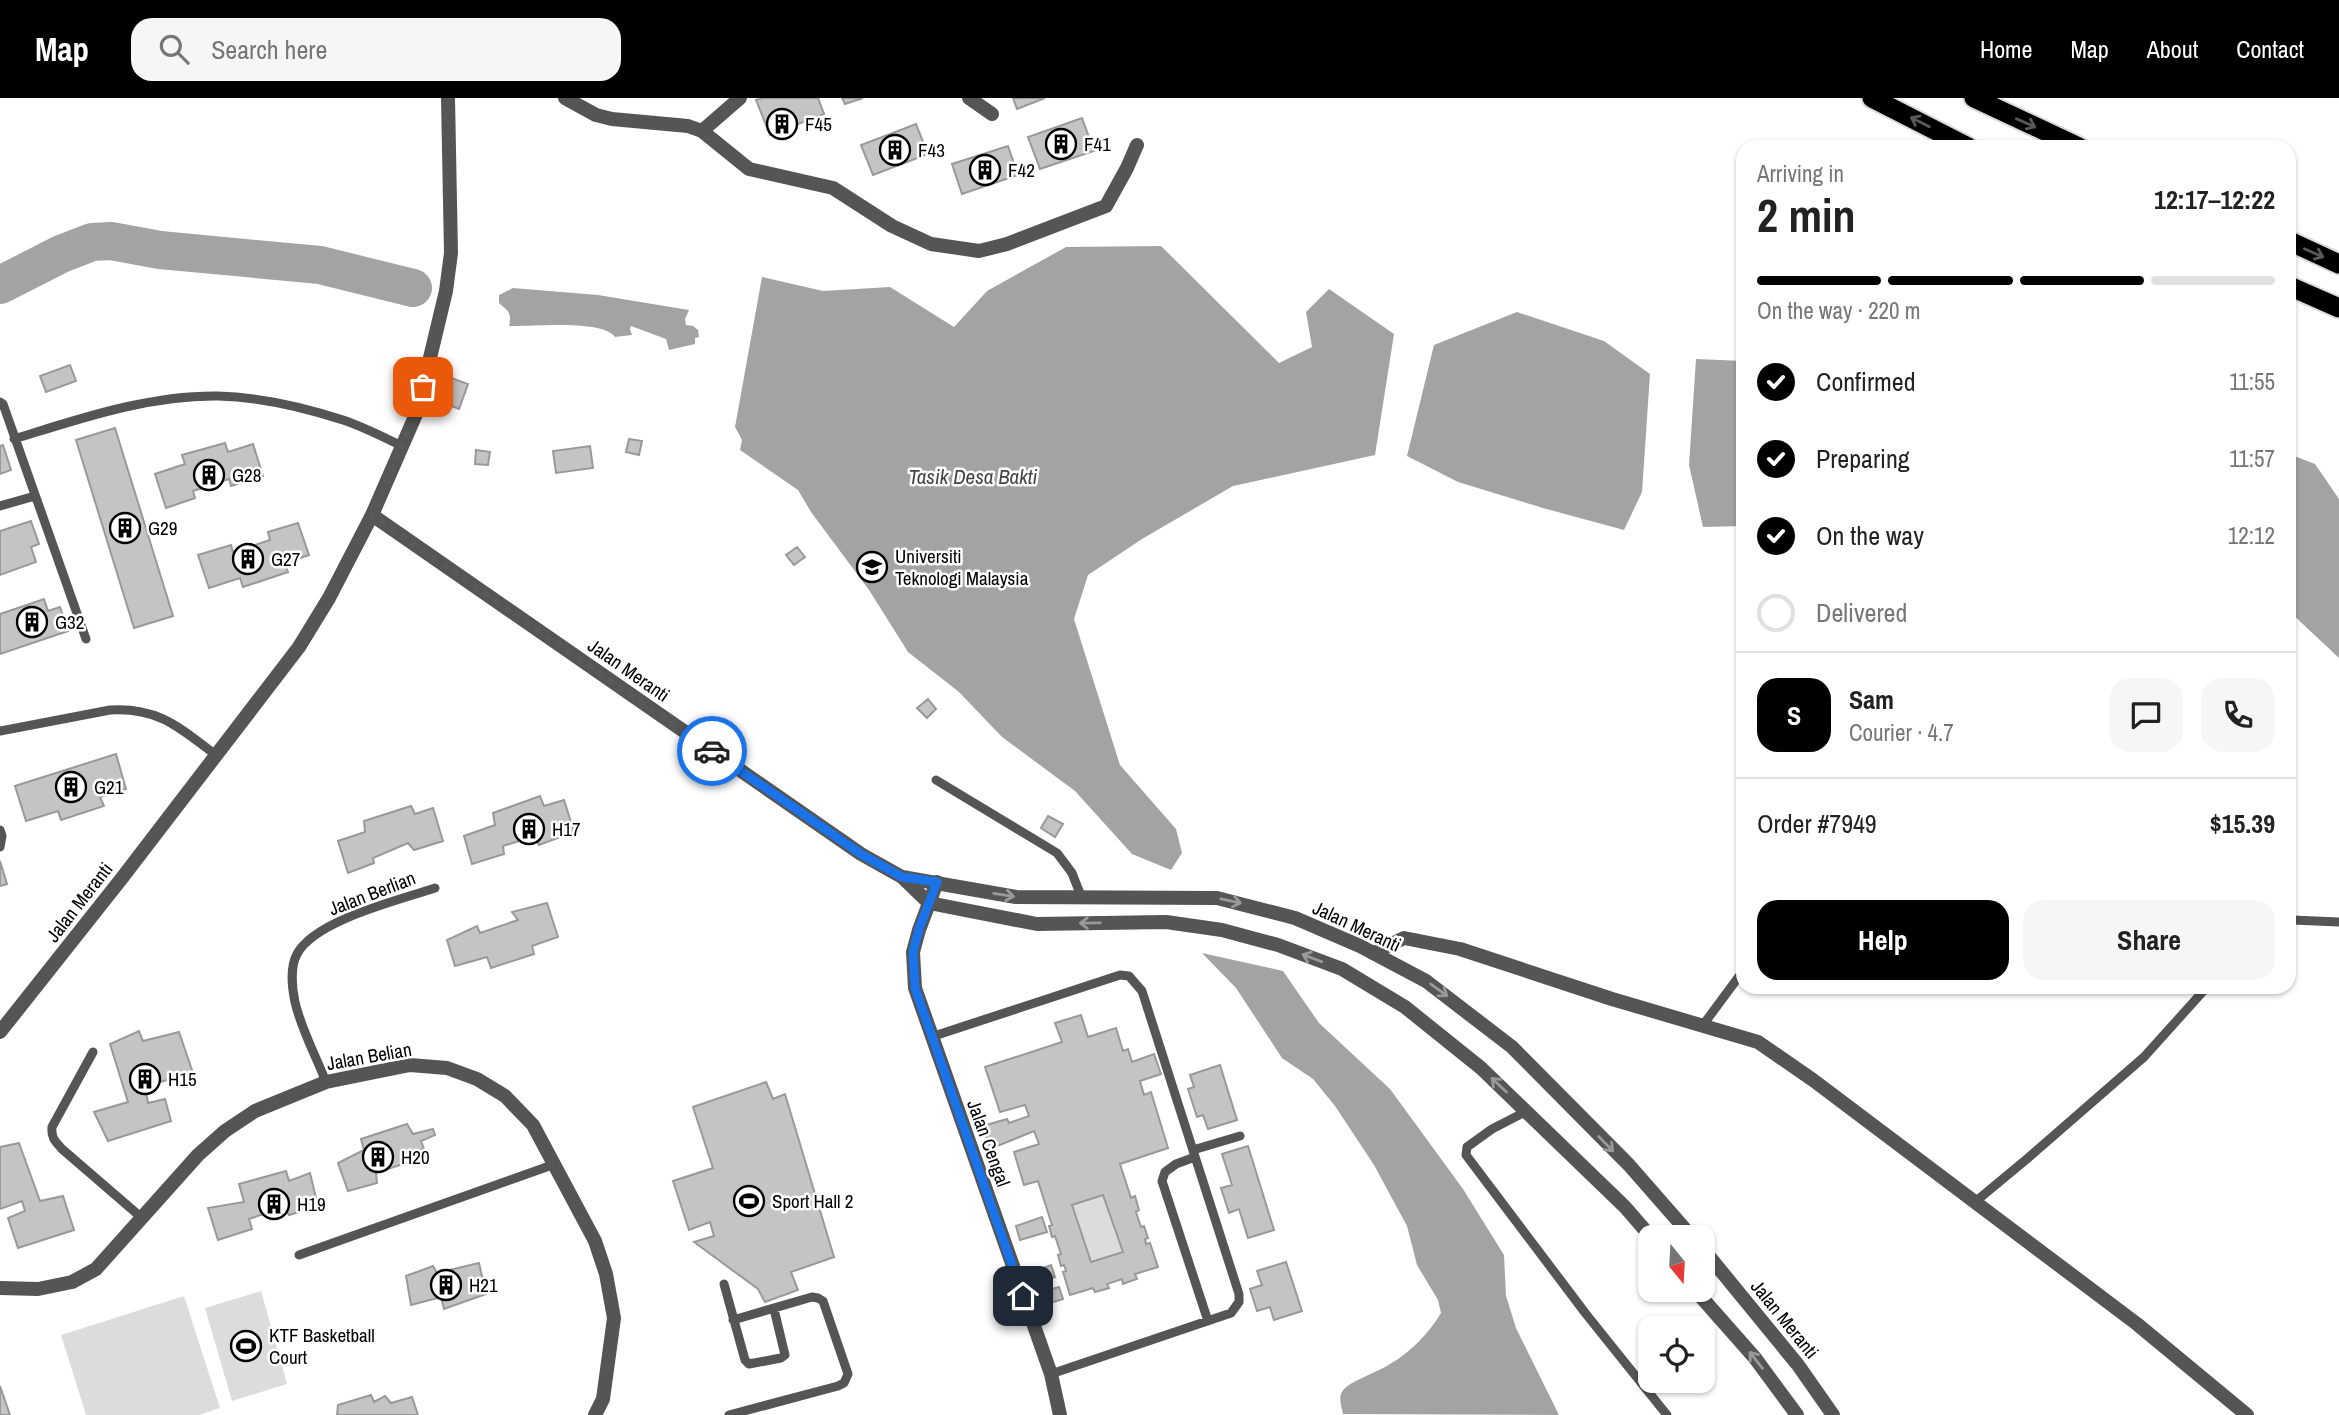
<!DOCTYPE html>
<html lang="en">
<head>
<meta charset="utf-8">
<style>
  body { margin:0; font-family:"Archivo Narrow",sans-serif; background:#f6f6f6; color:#222; height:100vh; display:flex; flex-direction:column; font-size:26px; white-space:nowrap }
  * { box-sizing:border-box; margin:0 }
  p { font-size:23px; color:#767676 }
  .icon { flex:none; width:38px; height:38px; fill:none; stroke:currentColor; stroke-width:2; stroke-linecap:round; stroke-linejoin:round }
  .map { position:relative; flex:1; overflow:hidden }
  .side { position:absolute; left:1736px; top:42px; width:560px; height:854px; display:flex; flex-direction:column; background:#fff; border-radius:21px; box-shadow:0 2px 5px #0004 }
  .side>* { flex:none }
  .needle { width:46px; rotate:162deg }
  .fabs { position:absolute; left:1638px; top:1127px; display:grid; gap:14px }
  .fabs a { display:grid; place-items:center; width:77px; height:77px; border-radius:14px; background:#fff; box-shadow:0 2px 5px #0004; font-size:35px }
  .pin { position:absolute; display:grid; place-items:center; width:60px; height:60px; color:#fff; margin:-30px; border-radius:14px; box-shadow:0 4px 10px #0006 }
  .courier { position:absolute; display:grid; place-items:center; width:70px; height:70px; margin:-35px; border:5px solid #1a73e8; border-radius:50%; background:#fff; color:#222; box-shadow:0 2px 9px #0007 }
  .headline em { font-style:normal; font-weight:700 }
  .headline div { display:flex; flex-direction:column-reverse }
  .headline { display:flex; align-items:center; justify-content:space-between; height:119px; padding:0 21px }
  h1 { font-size:46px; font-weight:700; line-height:52px }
  .bar { display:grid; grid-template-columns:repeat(4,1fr); gap:10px 7px; align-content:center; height:84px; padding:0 21px }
  .bar i { height:9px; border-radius:5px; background:#e0e0e0 }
  .bar .current { background:#000 }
  .bar p { grid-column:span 4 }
  .line { display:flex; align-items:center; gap:18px; padding:0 21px; border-top:2px solid #e0e0e0 }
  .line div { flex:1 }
  .round { display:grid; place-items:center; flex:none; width:74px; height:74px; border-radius:21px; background:#f6f6f6 }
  ol { padding:0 21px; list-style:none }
  li { display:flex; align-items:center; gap:21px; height:77px }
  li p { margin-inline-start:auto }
  li .icon { padding:7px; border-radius:50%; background:#000; color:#fff; stroke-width:4 }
  li:last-child { color:#767676 }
  li i { width:38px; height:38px; border:4px solid #e0e0e0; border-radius:50% }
  .button { display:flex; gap:14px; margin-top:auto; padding:14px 21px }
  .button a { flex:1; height:80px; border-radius:21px; background:#000; color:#fff; font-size:28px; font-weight:700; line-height:80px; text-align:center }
  .button a+a { background:#f6f6f6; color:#222 }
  header { display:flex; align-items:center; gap:42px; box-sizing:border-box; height:98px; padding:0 35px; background:#000; color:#fff }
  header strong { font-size:33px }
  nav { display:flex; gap:38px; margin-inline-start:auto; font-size:24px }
  .search { width:490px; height:63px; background:#f6f6f6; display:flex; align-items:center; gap:18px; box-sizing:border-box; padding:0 24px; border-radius:21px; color:#767676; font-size:26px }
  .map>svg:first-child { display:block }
</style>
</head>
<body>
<header>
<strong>Map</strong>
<div class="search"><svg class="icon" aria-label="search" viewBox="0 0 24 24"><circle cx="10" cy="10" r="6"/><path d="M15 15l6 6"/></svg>Search here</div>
<nav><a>Home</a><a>Map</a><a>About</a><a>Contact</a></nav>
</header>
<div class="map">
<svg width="2339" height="1317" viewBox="0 0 2339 1317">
  <rect width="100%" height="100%" fill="#fff"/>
  <path fill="#dcdcdc" d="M1103,1097L1123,1154L1091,1164L1072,1107Z
    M261,1193L287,1286L232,1303L205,1210Z
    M184,1198L220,1310L199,1317H86L61,1237Z"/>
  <path fill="#a3a3a3" d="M1161,148L1279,265L1312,249L1306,214L1329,191L1394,236L1375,357L1233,388L1142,441L1088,477L1074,521L1120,667L1176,731L1182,755L1171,772L1132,756L1075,693L1002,639L959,594L908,554L869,492L811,414L798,392L740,352L742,342L735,329L762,179L823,193L890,189L954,229L987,193L1066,149Z
    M513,190L598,197L689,212L685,221L686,227L693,228L698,232L699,239L695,240V246L669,252L666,241L631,228L630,231L632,237L615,239C602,221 532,229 509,228C512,214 508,213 499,205V197Z
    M1517,214L1604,243L1650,276L1642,394L1624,432L1543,410L1458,384L1407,358L1434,247Z
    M1696,261L1743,263V428L1703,429L1689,367Z
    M2289,356L2315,366L2339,401V560L2289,513Z
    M1202,855L1283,873L1319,925L1390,991L1463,1091L1504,1157L1506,1198L1516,1230L1559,1317L1343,1316C1342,1310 1338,1300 1342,1294C1348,1283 1379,1274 1390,1266C1411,1254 1429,1235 1441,1215L1438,1202L1417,1167L1407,1128L1374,1067L1335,1008L1313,981L1282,960L1236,890Z"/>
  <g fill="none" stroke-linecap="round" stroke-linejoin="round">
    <path stroke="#a3a3a3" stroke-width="38" d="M0,187L61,156L92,144L111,143L160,152L320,167L413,190"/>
  </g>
  <path fill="#c4c4c4" stroke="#999" stroke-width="2" fill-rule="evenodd" d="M763,0H818L824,16L770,37L756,2Z
    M842,0H863L845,6Z
    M1013,0H1045L1017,11Z
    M1082,20L1094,53L1040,71L1028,39Z
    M916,26L928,56L873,77L861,47Z
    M1008,48L1018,77L962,96L952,66Z
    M70,267L76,283L46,294L40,278Z
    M443,277L468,286L459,311L433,301Z
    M115,330L173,518L134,530L76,342Z
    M629,341L642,343L639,357L626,354Z
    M225,345L228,354L253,346L263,378L231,388L229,381L193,393L195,400L166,410L155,376L185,366L182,357Z
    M3,347L11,372L0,376V348Z
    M590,348L593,370L556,375L553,353Z
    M476,352L490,354L488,367L475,366Z
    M31,423L39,446L31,449L36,464L0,477V433Z
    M298,425L309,457L285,465L288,474L243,489L240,480L209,490L198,457L231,447L233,454L270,442L268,434Z
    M797,449L805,459L794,467L786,457Z
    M44,501L48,513L60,509L68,533L0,556V516Z
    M928,601L936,611L927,620L917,610Z
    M116,656L126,691L100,699L104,708L61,722L58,713L26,723L15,688Z
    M540,698L544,708L564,702L574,734L539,747L535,738L503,748L504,756L472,766L464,738L495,727L493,715Z
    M411,708L415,716L433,710L443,743L414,752L408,745L373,760L374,765L348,775L338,743L365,734L364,723Z
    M1048,718L1063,726L1055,739L1041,730Z
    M0,763L7,786L0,788Z
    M547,805L558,839L532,848L534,856L491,870L487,859L455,868L447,842L477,828L480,835L518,822L512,814Z
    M1081,917L1088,939L1116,930L1123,953L1128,951L1132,964L1154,956L1161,976L1140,983L1144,997L1151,994L1168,1050L1120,1066L1131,1100L1135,1098L1139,1112L1136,1114L1141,1129L1144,1128L1148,1140L1145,1141L1146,1146L1150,1145L1158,1169L1135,1176L1137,1181L1123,1186L1122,1181L1107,1186L1109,1190L1095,1194L1093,1190L1070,1197L1063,1174L1066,1173L1064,1167L1061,1168L1058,1157L1061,1156L1055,1138L1052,1139L1049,1128L1052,1127L1038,1083L1024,1087L1014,1054L1039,1046L1034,1033L990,1051L983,1028L1007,1021L1009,1025L1029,1018L1025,1007L1000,1014L985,969L1062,944L1055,925ZM1103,1097L1123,1154L1091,1164L1072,1107Z
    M139,933L143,943L179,934L193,975L145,988L148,1005L165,1001L171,1023L108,1043L94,1014L128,1004L110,946Z
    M1220,967L1237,1022L1208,1031L1203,1017L1197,1019L1188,991L1194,989L1190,977Z
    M766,984L773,1001L785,996L834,1159L791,1174L798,1192L765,1204L758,1191L694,1144L714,1138L710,1124L689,1132L673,1083L713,1070L693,1009Z
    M407,1026L413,1036L433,1031L435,1037L421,1043L424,1051L405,1055L409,1064L376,1075L377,1085L348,1093L338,1065L364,1052L361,1041Z
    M19,1045L40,1103L63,1098L74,1132L18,1150L8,1120L25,1113L22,1103L0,1111V1049Z
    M1248,1048L1274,1132L1248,1140L1239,1111L1229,1115L1221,1090L1232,1087L1222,1056Z
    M286,1073L289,1083L310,1075L318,1108L289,1117L284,1109L249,1121L252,1131L218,1142L208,1110L244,1104L239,1086Z
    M1042,1119L1047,1134L1020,1142L1016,1128Z
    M1286,1164L1302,1213L1274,1222L1270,1209L1257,1213L1250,1191L1262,1187L1257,1173Z
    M479,1165L486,1196L444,1211L441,1199L411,1207L406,1178L433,1168L437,1175Z
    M1051,1167L1055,1179L1043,1183L1038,1172Z
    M1059,1189L1063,1201L1050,1205L1046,1193Z
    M0,1288L10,1317H0Z
    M371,1297L374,1304L385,1298L391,1305L412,1299L418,1317H337L338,1307Z"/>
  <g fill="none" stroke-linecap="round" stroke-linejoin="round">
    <g stroke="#dbdbdb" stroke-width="23">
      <path id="trunk" d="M1872,0L1968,49
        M1974,0L2079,49
        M2289,143L2339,166
        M2289,188L2339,210"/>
    </g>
    <path stroke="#555" stroke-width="9" d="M0,304L3,306L86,541
      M14,341C79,321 148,297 218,298C260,299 303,309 343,322C364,329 383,339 402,348
      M0,408L35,398
      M0,633L110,612C159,609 180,630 217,658
      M936,682L1057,755L1072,775L1081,798
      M0,732L2,738L0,749
      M2289,824L2292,822L2339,824
      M1703,927L1743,873
      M931,939L1120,877L1129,878L1142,893L1239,1196V1204L1231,1215L1051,1276
      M93,954L52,1029C51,1040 55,1043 62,1051L142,1120
      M326,984C316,958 301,931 295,904C292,890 290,869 297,856C315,822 400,802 435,790
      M1527,1013L1492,1031L1467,1049L1466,1057L1586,1216L1667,1317
      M1193,1052L1240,1038
      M1195,1059L1176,1066L1165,1074L1162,1083L1208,1223
      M1975,1104L2028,1060L2144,959L2207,889
      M299,1157L555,1066
      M724,1186L745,1262L749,1266L781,1260L785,1257L774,1211
      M729,1317L838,1288L844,1285L848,1276L823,1203L818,1200L812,1199L733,1222"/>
    <path stroke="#555" stroke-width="14" d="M565,0L596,17L612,21L688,28L702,33L749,71L833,90L892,128L931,146L979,153L1007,146L1106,108L1127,70L1137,47
      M969,0L992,16
      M702,33L740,0
      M937,784L919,832L913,854L915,890L1051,1276L1060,1317
      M1373,855L1404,840L1460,851L1612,901L1758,944L1813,982L2137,1226L2247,1317
      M0,1190L38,1191L72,1184L96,1171L198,1057L225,1033L255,1013L326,984L410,967L447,970L477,981L505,998L533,1027L595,1143L606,1176L614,1220L603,1301L595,1317"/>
    <path stroke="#555" stroke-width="14" d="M372,417L861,756L902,779L929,805L1037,826L1166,824L1222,832L1278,847L1342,871L1405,909L1481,970L1625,1109L1651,1139
      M902,779L1016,799L1217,800L1295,820L1360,848L1426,883L1512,949L1629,1067L1692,1139
      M0,934L122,780L299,549L329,500L372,417L417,314L446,193L451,155L448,0
      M1703,1151L1798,1267L1833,1317
      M1695,1192L1755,1260L1797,1317"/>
    <use href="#trunk" stroke="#000" stroke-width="19"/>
  </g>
  <defs><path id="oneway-shaft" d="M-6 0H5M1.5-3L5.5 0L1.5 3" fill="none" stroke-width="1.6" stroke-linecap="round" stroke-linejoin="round" transform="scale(1.75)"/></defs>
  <g stroke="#595959">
    <use href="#oneway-shaft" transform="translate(1920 24) rotate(-153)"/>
    <use href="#oneway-shaft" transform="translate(2026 25) rotate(24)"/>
    <use href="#oneway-shaft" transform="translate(2314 155) rotate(24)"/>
  </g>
  <g stroke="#999">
    <use href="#oneway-shaft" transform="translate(1004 797) rotate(9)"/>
    <use href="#oneway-shaft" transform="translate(1231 803) rotate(12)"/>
    <use href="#oneway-shaft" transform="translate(1090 825) rotate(179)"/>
    <use href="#oneway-shaft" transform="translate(1312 860) rotate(-159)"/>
    <use href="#oneway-shaft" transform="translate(1439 892) rotate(36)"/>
    <use href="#oneway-shaft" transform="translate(1499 987) rotate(-137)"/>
    <use href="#oneway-shaft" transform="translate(1606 1046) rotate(46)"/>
    <use href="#oneway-shaft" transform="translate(1756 1262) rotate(-128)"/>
  </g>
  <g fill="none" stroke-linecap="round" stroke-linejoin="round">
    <path stroke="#595959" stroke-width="7" stroke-dasharray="0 12.6" d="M423,289L417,314L372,417L712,653"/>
    <path stroke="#1a73e8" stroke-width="9" d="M712,653L861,756L902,779L937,784L919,831L913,854L915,890L1023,1198"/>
  </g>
  <defs>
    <g id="building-ring" transform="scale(1.575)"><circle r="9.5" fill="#fff" stroke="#000" stroke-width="1.5"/><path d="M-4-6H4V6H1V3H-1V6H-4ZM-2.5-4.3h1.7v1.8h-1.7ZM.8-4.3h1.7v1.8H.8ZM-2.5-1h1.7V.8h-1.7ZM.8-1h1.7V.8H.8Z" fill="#000"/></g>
    <g id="university-ring" transform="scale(1.575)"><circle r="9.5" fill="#fff" stroke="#000" stroke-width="1.5"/><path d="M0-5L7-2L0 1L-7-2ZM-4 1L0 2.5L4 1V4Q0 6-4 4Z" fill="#000"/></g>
    <g id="stadium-ring" transform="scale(1.575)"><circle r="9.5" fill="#fff" stroke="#000" stroke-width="1.5"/><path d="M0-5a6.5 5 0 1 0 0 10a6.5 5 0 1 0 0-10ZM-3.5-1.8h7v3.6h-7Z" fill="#000"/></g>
  </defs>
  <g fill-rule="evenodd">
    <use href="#building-ring" x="782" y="26"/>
    <use href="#building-ring" x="1061" y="46"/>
    <use href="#building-ring" x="895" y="52"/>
    <use href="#building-ring" x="985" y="72"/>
    <use href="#building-ring" x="209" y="377"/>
    <use href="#building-ring" x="125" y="430"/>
    <use href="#building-ring" x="248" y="461"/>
    <use href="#university-ring" x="872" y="469"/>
    <use href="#building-ring" x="32" y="524"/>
    <use href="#building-ring" x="71" y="689"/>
    <use href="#building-ring" x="529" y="731"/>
    <use href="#building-ring" x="145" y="981"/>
    <use href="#building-ring" x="378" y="1059"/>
    <use href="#stadium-ring" x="749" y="1103"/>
    <use href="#building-ring" x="274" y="1106"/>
    <use href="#building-ring" x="446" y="1187"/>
    <use href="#stadium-ring" x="246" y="1248"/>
  </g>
  <g text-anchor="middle" stroke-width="5" stroke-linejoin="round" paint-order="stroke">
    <g font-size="19" fill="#000" stroke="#fff" text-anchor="start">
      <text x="805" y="33">F45</text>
      <text x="1084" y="53">F41</text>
      <text x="918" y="59">F43</text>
      <text x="1008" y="79">F42</text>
      <text x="232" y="384">G28</text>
      <text x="148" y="437">G29</text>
      <text x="895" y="465">Universiti<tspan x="895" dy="22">Teknologi Malaysia</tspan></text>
      <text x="271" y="468">G27</text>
      <text x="55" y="531">G32</text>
      <text x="94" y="696">G21</text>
      <text x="552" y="738">H17</text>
      <text x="168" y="988">H15</text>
      <text x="401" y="1066">H20</text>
      <text x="772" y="1110">Sport Hall 2</text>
      <text x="297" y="1113">H19</text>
      <text x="469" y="1194">H21</text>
      <text x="269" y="1244">KTF Basketball<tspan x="269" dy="22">Court</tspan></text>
    </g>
    <g font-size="19" fill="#000" stroke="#fff">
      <text transform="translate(629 572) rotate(35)" y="7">Jalan Meranti</text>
      <text transform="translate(372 795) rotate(-21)" y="7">Jalan Berlian</text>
      <text transform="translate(79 804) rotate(-52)" y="7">Jalan Meranti</text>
      <text transform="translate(1357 828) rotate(25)" y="7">Jalan Meranti</text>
      <text transform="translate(369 958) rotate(-10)" y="7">Jalan Belian</text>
      <text transform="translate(989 1045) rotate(70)" y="7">Jalan Cengal</text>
      <text transform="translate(1785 1221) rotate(51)" y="7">Jalan Meranti</text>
    </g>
    <g font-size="21" font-style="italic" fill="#444" stroke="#fff">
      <text x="973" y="386">Tasik Desa Bakti</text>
    </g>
  </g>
</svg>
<div class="fabs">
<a><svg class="needle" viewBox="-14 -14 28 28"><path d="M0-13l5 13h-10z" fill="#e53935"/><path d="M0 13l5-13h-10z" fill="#767676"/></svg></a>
<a><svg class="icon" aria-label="locate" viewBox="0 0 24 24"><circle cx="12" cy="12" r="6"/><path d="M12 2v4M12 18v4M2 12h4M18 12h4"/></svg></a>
</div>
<div class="pin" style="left:423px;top:289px;background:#ea580c"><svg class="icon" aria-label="bag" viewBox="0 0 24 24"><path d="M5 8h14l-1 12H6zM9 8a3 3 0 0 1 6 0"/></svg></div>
<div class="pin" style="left:1023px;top:1198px;background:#1f2937"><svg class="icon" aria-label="home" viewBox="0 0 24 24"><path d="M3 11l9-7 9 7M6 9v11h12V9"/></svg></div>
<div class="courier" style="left:712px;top:653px"><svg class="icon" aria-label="car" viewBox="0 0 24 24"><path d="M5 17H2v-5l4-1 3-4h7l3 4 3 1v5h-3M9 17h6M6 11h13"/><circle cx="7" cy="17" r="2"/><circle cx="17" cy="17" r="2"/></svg></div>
<section class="side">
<div class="headline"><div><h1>2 min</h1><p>Arriving in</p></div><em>12:17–12:22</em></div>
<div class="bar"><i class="current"></i><i class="current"></i><i class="current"></i><i></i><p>On the way · 220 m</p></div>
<ol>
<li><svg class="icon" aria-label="check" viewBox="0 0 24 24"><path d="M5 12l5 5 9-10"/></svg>Confirmed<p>11:55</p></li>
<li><svg class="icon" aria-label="check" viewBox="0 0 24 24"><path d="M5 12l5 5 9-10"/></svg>Preparing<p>11:57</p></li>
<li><svg class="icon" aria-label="check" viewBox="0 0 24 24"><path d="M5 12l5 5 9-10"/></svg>On the way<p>12:12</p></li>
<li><i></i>Delivered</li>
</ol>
<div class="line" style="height:126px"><b class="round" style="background:#000;color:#fff">S</b><div><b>Sam</b><p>Courier · 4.7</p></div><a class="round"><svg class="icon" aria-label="chat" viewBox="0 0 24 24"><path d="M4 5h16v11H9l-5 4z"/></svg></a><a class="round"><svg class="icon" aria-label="phone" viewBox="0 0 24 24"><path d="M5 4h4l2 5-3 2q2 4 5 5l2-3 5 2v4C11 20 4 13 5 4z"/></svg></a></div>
<div class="line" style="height:91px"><div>Order #7949</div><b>$15.39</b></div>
<div class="button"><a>Help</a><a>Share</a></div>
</section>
</div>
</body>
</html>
